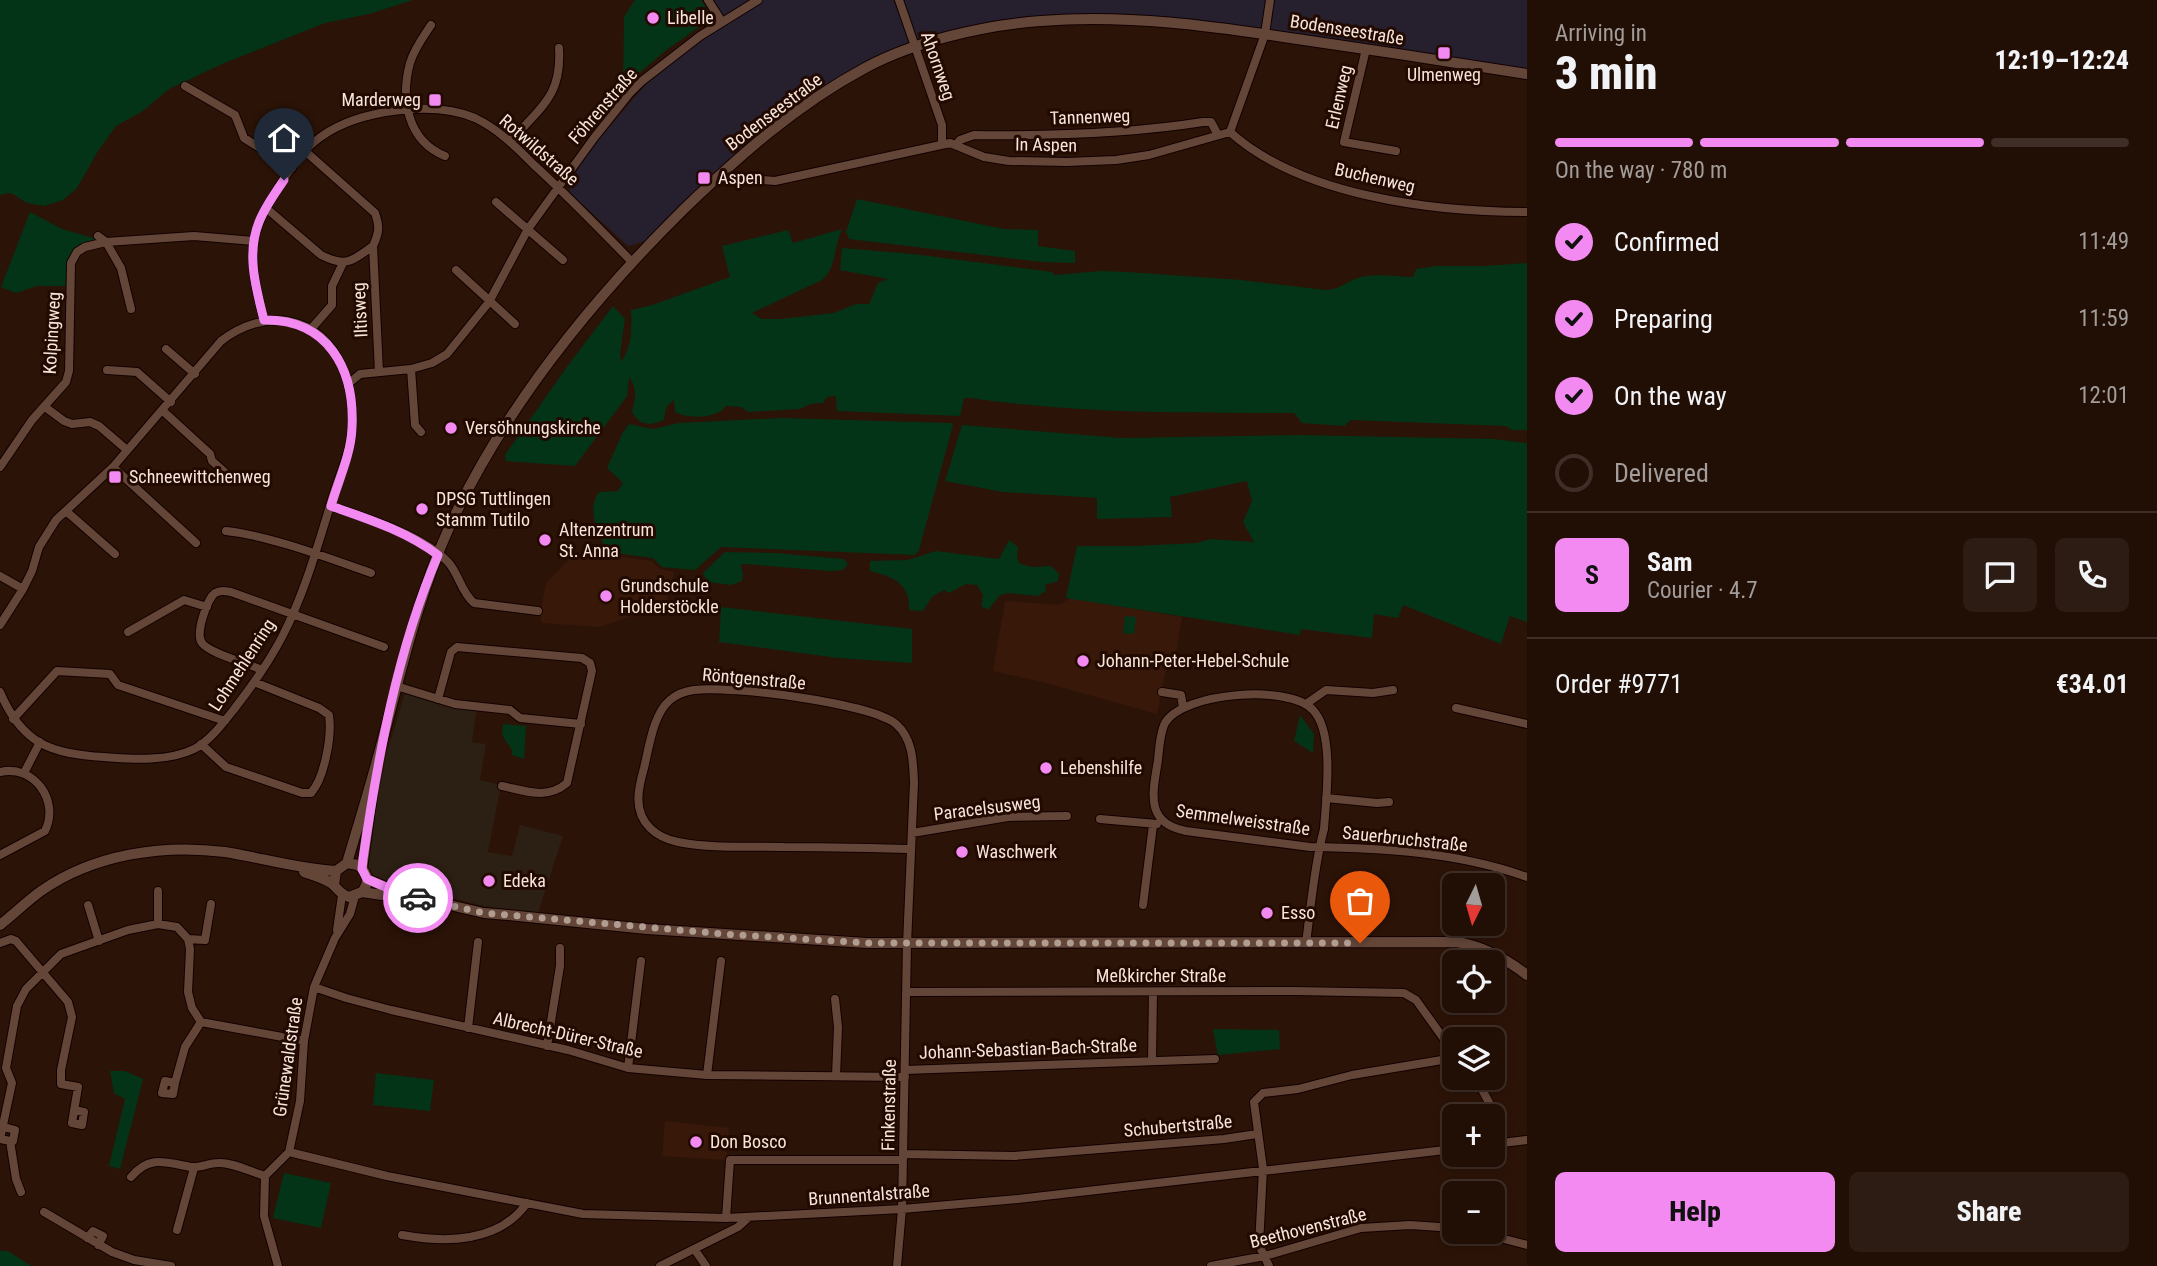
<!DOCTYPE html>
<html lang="en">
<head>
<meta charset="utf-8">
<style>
  body { margin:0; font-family:"Roboto Condensed",sans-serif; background:#2d1c13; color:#f1f3f6; height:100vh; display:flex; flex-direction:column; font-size:26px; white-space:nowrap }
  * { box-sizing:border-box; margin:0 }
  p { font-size:23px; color:#a29c9a }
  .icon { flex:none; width:38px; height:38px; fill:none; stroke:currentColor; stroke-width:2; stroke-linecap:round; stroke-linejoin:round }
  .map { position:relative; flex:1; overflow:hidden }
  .side { display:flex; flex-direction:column; background:#210e05; width:630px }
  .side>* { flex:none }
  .needle { width:46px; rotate:185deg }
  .controls { position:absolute; left:1442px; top:873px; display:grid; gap:14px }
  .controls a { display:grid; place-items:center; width:63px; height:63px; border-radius:10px; background:#210e05; box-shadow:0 4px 10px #0003,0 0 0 2px #3e2e27; font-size:35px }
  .pin { position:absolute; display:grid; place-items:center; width:60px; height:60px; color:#fff; margin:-72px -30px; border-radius:50% 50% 50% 0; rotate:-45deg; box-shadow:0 0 7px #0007 }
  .pin .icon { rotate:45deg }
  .courier { position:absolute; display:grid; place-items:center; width:70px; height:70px; margin:-35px; border:5px solid #f38af2; border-radius:50%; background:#fff; color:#222; box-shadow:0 2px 9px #0007 }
  .head em { font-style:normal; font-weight:800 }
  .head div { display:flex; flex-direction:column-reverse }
  .head { display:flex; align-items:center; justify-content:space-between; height:119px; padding:0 28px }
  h1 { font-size:46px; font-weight:800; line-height:52px }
  .bar { display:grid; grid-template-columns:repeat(4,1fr); gap:10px 7px; align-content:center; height:84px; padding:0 28px }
  .bar i { height:9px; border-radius:5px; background:#3e2e27 }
  .bar .current { background:#f38af2 }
  .bar p { grid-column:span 4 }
  .line { display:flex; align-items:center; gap:18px; padding:0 28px; border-top:2px solid #3e2e27 }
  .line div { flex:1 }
  .round { display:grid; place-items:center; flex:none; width:74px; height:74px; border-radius:10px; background:#2d1c13 }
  ol { padding:0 28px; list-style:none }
  li { display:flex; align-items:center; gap:21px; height:77px }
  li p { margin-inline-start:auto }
  li .icon { padding:7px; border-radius:50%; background:#f38af2; color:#111; stroke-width:4 }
  li:last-child { color:#a29c9a }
  li i { width:38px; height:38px; border:4px solid #3e2e27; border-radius:50% }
  .primary-button { display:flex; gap:14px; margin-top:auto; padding:14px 28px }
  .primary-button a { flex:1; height:80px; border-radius:10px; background:#f38af2; color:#111; font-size:28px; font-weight:800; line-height:80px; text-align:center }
  .primary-button a+a { background:#2d1c13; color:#f1f3f6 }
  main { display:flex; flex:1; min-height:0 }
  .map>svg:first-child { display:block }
</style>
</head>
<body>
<main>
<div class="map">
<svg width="1527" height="1266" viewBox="0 0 1527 1266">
  <rect width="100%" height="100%" fill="#2c1307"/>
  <path fill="#2c1f13" d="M405,693L452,704L477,707L472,742L486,744L480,780L501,785L488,852L512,856L520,825L563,836L538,913L488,907L377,880L366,865L386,755Z"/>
  <path fill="#251f2e" d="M708,0H1527V69L1267,30L1078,16L929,40L787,113L650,240L628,246L570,193L571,173L633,99L673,54L719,16Z"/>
  <path fill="#381909" d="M573,555H605L652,561L660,569L674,572L666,605L599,627L544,623L541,622V610L546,583Z
    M1070,598L1182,617L1176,654L1166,669L1157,714L1042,682L993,671L1005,601L1059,605Z
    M665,1121L729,1128L726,1160L662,1156Z"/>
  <path fill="#033417" d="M0,0H413L369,14L325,23L222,64L169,89L143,111L116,126L98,151L77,188L63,200L44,206L27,203L11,193L0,195Z
    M635,0H701L713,17L665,51L623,87L624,17Z
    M857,199L1004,229L1038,230V246L1075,251V263L1042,262L849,239L846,232Z
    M30,212L62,229L97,239L84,243L75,250L67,286H37L16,293L1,287Z
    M842,229C834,246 836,269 822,280L752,313L762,319H780L834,313L856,304H869L878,283L888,279L840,270L842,248L913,254L1052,272L1054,275L1101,271L1127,272L1241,280L1326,290C1341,290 1351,277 1367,276C1382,274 1398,277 1413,277L1416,269L1437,266H1485L1527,263V430H1512L1506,426L1351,420L1344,426L1302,423L1294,413C1187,413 1077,414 970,398H964L960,416L837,411L836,396L827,397L823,403L810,404L800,409L748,412L741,407L726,406C723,409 721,412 717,413C706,418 685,418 675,412L674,400L666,407L664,420C651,426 638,426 632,411C636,399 637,387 629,377L627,396L575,466L506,461L505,455L569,364L613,306L625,319L620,353L621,362C632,347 632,328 631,310L652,305L730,277L722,246L788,230L793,243Z
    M780,418L951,423L953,425L919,550L915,555L721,547L695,570L662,567L653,558L608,552C598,536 586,509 599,492L618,491L623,483L607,468L623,432L629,424L653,429L679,423Z
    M962,425L1122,438L1298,435L1494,439L1527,443V622L1510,616L1501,644L1403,605L1398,618L1374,614L1372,638L1301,629L1300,635L1066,598L1077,546H1134L1197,543L1210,539L1254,542L1243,522L1252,501L1247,481L1170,497L1172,517L1097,519V498L1003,492L945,481Z
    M1009,540L1018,547L1017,558L1020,564L1033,567L1051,566L1059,574L1058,581L1045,585L1046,591L1038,596L1009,593L1000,595L988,610L981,606L983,595L977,585L966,584L949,593L944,590L932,597L923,611L909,610C910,582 892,577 870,571V561L908,560L936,551L999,559Z
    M725,552L775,553L844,559L848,564L843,570L831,571L745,564L740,565L743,573L742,581L731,585L708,582L703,573Z
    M721,607L912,629V663L838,658L719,642Z
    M1125,616L1136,617L1134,634L1123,633Z
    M1300,715L1314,734L1313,753L1294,741Z
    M503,724L526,726L524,759L512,755V750L502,735Z
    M1213,1029L1279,1030L1280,1049L1218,1055Z
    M110,1071H125L143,1079L120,1169L109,1166L125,1099L114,1093Z
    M376,1073L434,1080L430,1111L373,1105Z
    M284,1173L331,1183L321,1228L273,1218Z
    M0,1251H8L31,1266H0Z"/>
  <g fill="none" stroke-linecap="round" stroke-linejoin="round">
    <g stroke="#130100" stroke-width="10">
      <path id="minor" d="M708,0L722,22
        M899,0L942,125V144
        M431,25C423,37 414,49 410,63C400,100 408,141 445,156
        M1366,49L1344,142L1396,151
        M185,86L235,115L244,138L292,168
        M1230,132C1301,196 1434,212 1527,212
        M511,141C540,107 562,97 559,48
        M957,144L960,140L974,135C1051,136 1127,134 1203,122H1211L1218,135
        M305,151L375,213C380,227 379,233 373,246L379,372
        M762,180L775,181L950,143L984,157L1009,161L1067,162L1116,160L1149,155L1230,132L1265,34L1270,0
        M496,202L563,260
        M266,208L321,255C347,268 351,261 373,246
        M98,236L106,242L194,236L254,241
        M456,270L515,324
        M264,320C257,293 249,264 255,236C258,220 267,207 275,193C288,172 301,150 322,136C359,110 433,100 475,118C498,129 515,146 533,164C567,195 599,228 631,261
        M311,329L332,305V286L343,263
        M166,349L195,374
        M411,369L415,425L421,432
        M107,370L137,372L171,402
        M348,384L360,374L411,369L432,363L447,354L489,302L528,229L594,138L629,94L642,81L700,36L758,0
        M45,407L64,421L72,424L90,422L99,426L127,450
        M163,411L210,454L212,461L235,481
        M0,467L32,420L66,382L69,371L71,263L77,252L85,247L106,242L121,268L131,309
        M113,467L196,543
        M331,506C366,518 422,535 448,562C459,574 461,592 474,603L538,611
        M66,511L115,554
        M226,531C271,536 328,558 371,573
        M0,576L23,589
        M0,625L23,589L32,571L39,547L56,520L113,467L221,341C265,307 321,314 343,369C350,386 353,408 352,426C352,449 341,471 334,493C319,541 305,593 282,637C269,662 252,686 235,708C224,722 210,741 194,749C168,762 132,759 104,757C51,754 22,744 0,692
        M128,632L184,600L207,607
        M262,670C248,663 210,654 202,643C195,634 207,599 215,593C221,590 225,591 231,592L384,647
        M396,686L455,704L510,710L520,718L581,724
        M1162,692L1181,695L1183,707
        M438,699L451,652L457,647L582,658L590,663L592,671L567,783C547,800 526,791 502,786
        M1306,704L1326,690L1373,693L1393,690
        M1456,708L1527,724
        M13,719L57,671L110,674L118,685L225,721
        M201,744L226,767L302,793H311C325,777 332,735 329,715L319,708L254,682
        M0,772C34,764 60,801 45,831L0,855
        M24,773L40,742
        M1326,798L1377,803L1389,802
        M1100,819L1157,824
        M912,833L1008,817L1067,816
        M158,891V924
        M88,905L99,941
        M1143,905L1153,825
        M337,930L342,895
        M188,939L205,940L211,904
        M0,943L11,939L16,941L68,1002L72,1017L61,1070V1084L78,1087L72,1123L82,1125L84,1112L74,1110
        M1306,943C1311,906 1314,866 1324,829C1326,799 1335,733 1313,710C1290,684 1183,692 1165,723C1160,733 1159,749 1158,760C1153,792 1144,823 1186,831L1310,847C1384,848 1457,852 1527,877
        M314,987L346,998L391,1010L568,1050L628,1068L707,1075L905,1077
        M907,992L1295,991L1404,993L1416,1000L1454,1053
        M835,999L838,1027L836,1076
        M468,1028L478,942
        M547,1046L560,966V948
        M1152,1059L1153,992
        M628,1068L641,961
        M905,1070L1215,1059
        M707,1075L721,961
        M1476,1078L1493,1110L1501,1143
        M175,1083L173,1094L162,1093L165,1081L175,1083L185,1047L201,1022
        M4,1127L15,1130L13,1141H10L16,1179L21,1192
        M10,1141L0,1139L12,1083L6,1068L17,1006L26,989L61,954L128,930L158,924L177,927L188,939L190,949L188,992L192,1008L201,1022L304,1041
        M1493,1144L1527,1140
        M289,1152L387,1176L583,1214L726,1218L902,1209L1018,1199L1454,1149
        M903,1154L1014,1156L1224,1139L1257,1134
        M265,1176L289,1152L300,1101L304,1041L314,987L335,938L350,914L355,896
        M265,1176L264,1216L278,1266
        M131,1177C150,1154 167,1163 191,1167C200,1168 209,1163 218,1163C232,1162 251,1172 265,1176
        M44,1212L112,1252L134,1260L171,1266
        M726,1218L730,1160H903
        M177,1230L194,1168
        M1477,1232L1527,1245
        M402,1235C445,1243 499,1243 527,1203
        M87,1238L93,1231L103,1236L98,1245
        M695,1250L706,1266
        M660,1266L738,1227L748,1218
        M897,1266L902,1209L907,944L914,782C913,761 913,739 896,724C871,703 728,685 694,690C686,691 676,695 670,700C653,714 649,748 644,768C638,789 633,811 650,828C657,835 668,840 678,842C713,849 749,846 784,847C826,847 868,848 911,849
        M1211,1266L1265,1256L1361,1228L1410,1225L1454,1228
        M1269,1266L1259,1245L1263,1169L1254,1102L1263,1093L1298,1089L1352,1075L1454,1058"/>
    </g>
    <g stroke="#130100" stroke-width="12">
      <path id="tertiary" d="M347,863C357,829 368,794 377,760C399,682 415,604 448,530C503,409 589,303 683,210C739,156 796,105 865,68C915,41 985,25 1041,21C1127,14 1212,26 1297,39C1374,50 1450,62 1527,74
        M362,869L372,795
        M304,872C312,875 323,878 331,883C338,888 339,894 349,897L362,892C370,882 368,873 358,865L347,863L336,871L334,885
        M367,879L402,894
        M362,892L382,895L402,894L484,913L508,915L647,929L867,943L1456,942C1483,946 1505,958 1527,975
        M0,925C14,914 27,901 41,891C94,854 163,844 225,852C262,858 299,869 336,871"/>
    </g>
    <use href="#minor" stroke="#644639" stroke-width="8"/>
    <use href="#tertiary" stroke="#644639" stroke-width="10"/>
  </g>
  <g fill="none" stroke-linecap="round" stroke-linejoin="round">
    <path stroke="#b09c91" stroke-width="7" stroke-dasharray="0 12.6" d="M418,898L484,913L508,915L724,934L867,943H1360"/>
    <path stroke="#f38af2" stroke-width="9" d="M284,180C275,193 265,207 259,222C246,254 256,288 264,320C328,319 355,369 352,428C351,455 338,481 331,506C368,519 406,531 438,555C397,651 378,756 363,859L362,869L367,879L402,894L418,898"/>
  </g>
  <g fill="#f38af2" stroke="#220a01" stroke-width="2.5">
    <circle cx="653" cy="18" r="7"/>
    <rect x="1437" y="46" width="14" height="14" rx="3.5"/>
    <rect x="428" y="93" width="14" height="14" rx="3.5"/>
    <rect x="697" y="171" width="14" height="14" rx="3.5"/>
    <circle cx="451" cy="428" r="7"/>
    <rect x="108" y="470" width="14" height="14" rx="3.5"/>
    <circle cx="422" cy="509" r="7"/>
    <circle cx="545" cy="540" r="7"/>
    <circle cx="606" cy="596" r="7"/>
    <circle cx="1083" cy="661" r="7"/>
    <circle cx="1046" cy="768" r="7"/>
    <circle cx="962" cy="852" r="7"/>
    <circle cx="489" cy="881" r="7"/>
    <circle cx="1267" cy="913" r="7"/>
    <circle cx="696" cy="1142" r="7"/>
  </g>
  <g text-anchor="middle" stroke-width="6" stroke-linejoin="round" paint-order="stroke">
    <g font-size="18" fill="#f7e5dc" stroke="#220a01" text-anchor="start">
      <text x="667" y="24">Libelle</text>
      <text x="1444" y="81" text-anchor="middle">Ulmenweg</text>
      <text x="421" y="106" text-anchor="end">Marderweg</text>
      <text x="718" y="184">Aspen</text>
      <text x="465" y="434">Versöhnungskirche</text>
      <text x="129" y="483">Schneewittchenweg</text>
      <text x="436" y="505">DPSG Tuttlingen<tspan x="436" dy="21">Stamm Tutilo</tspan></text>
      <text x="559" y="536">Altenzentrum<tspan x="559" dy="21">St. Anna</tspan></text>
      <text x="620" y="592">Grundschule<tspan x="620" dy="21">Holderstöckle</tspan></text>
      <text x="1097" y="667">Johann-Peter-Hebel-Schule</text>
      <text x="1060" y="774">Lebenshilfe</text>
      <text x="976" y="858">Waschwerk</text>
      <text x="503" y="887">Edeka</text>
      <text x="1281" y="919">Esso</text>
      <text x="710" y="1148">Don Bosco</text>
    </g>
    <g font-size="18" fill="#f7e5dc" stroke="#220a01">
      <text transform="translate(1347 30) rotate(9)" y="6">Bodenseestraße</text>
      <text transform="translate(938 66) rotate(71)" y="6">Ahornweg</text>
      <text transform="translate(1339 97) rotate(-77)" y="6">Erlenweg</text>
      <text transform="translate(603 106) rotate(-49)" y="6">Föhrenstraße</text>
      <text transform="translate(774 112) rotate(-37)" y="6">Bodenseestraße</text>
      <text transform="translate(1090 117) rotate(-2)" y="6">Tannenweg</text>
      <text transform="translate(1046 145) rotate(1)" y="6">In Aspen</text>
      <text transform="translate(539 150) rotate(41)" y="6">Rotwildstraße</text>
      <text transform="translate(1375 178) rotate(13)" y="6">Buchenweg</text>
      <text transform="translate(360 310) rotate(-93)" y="6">Iltisweg</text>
      <text transform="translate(52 333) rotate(-87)" y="6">Kolpingweg</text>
      <text transform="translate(242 665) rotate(-57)" y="6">Lohmehlenring</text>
      <text transform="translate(754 679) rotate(5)" y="6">Röntgenstraße</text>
      <text transform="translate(987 808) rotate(-7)" y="6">Paracelsusweg</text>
      <text transform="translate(1243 820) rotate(8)" y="6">Semmelweisstraße</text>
      <text transform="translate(1405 839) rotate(6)" y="6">Sauerbruchstraße</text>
      <text x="1161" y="982">Meßkircher Straße</text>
      <text transform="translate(568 1035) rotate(13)" y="6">Albrecht-Dürer-Straße</text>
      <text transform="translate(1028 1049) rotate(-2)" y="6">Johann-Sebastian-Bach-Straße</text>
      <text transform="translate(288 1057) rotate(-82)" y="6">Grünewaldstraße</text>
      <text transform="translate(889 1105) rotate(-89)" y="6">Finkenstraße</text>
      <text transform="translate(1178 1126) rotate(-5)" y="6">Schubertstraße</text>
      <text transform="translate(869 1195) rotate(-4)" y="6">Brunnentalstraße</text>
      <text transform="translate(1308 1228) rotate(-14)" y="6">Beethovenstraße</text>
    </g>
  </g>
</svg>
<div class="controls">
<a><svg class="needle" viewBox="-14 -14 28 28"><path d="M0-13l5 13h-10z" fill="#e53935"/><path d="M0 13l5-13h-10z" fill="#a29c9a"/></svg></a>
<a><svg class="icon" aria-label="locate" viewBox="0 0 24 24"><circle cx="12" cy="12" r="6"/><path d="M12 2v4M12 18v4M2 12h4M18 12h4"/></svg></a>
<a><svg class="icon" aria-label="layers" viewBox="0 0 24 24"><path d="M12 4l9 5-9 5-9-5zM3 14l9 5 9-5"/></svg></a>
<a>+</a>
<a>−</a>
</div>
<div class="pin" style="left:1360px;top:943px;background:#ea580c"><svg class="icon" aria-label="bag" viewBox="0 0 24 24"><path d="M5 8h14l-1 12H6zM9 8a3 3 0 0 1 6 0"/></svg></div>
<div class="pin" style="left:284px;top:180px;background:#1f2937"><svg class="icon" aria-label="home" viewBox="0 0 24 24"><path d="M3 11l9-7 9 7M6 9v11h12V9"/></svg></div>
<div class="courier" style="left:418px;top:898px"><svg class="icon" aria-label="car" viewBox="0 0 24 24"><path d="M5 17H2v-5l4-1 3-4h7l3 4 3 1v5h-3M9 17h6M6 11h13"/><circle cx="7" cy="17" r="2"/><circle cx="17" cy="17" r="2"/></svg></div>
</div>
<section class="side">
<div class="head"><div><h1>3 min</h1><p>Arriving in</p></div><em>12:19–12:24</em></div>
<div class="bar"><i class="current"></i><i class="current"></i><i class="current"></i><i></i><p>On the way · 780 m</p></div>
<ol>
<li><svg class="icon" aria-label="check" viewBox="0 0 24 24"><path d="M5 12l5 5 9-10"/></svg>Confirmed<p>11:49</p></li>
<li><svg class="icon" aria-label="check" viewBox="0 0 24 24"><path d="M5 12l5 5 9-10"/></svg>Preparing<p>11:59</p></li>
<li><svg class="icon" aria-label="check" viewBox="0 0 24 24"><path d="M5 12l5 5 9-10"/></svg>On the way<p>12:01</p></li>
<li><i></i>Delivered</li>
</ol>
<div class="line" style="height:126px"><b class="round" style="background:#f38af2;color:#111">S</b><div><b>Sam</b><p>Courier · 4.7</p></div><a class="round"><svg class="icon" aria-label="chat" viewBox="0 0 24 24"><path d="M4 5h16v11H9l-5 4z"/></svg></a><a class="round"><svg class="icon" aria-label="phone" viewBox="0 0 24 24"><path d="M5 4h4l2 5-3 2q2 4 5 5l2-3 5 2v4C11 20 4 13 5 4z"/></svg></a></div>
<div class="line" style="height:91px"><div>Order #9771</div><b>€34.01</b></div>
<div class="primary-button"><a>Help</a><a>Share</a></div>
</section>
</main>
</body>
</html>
